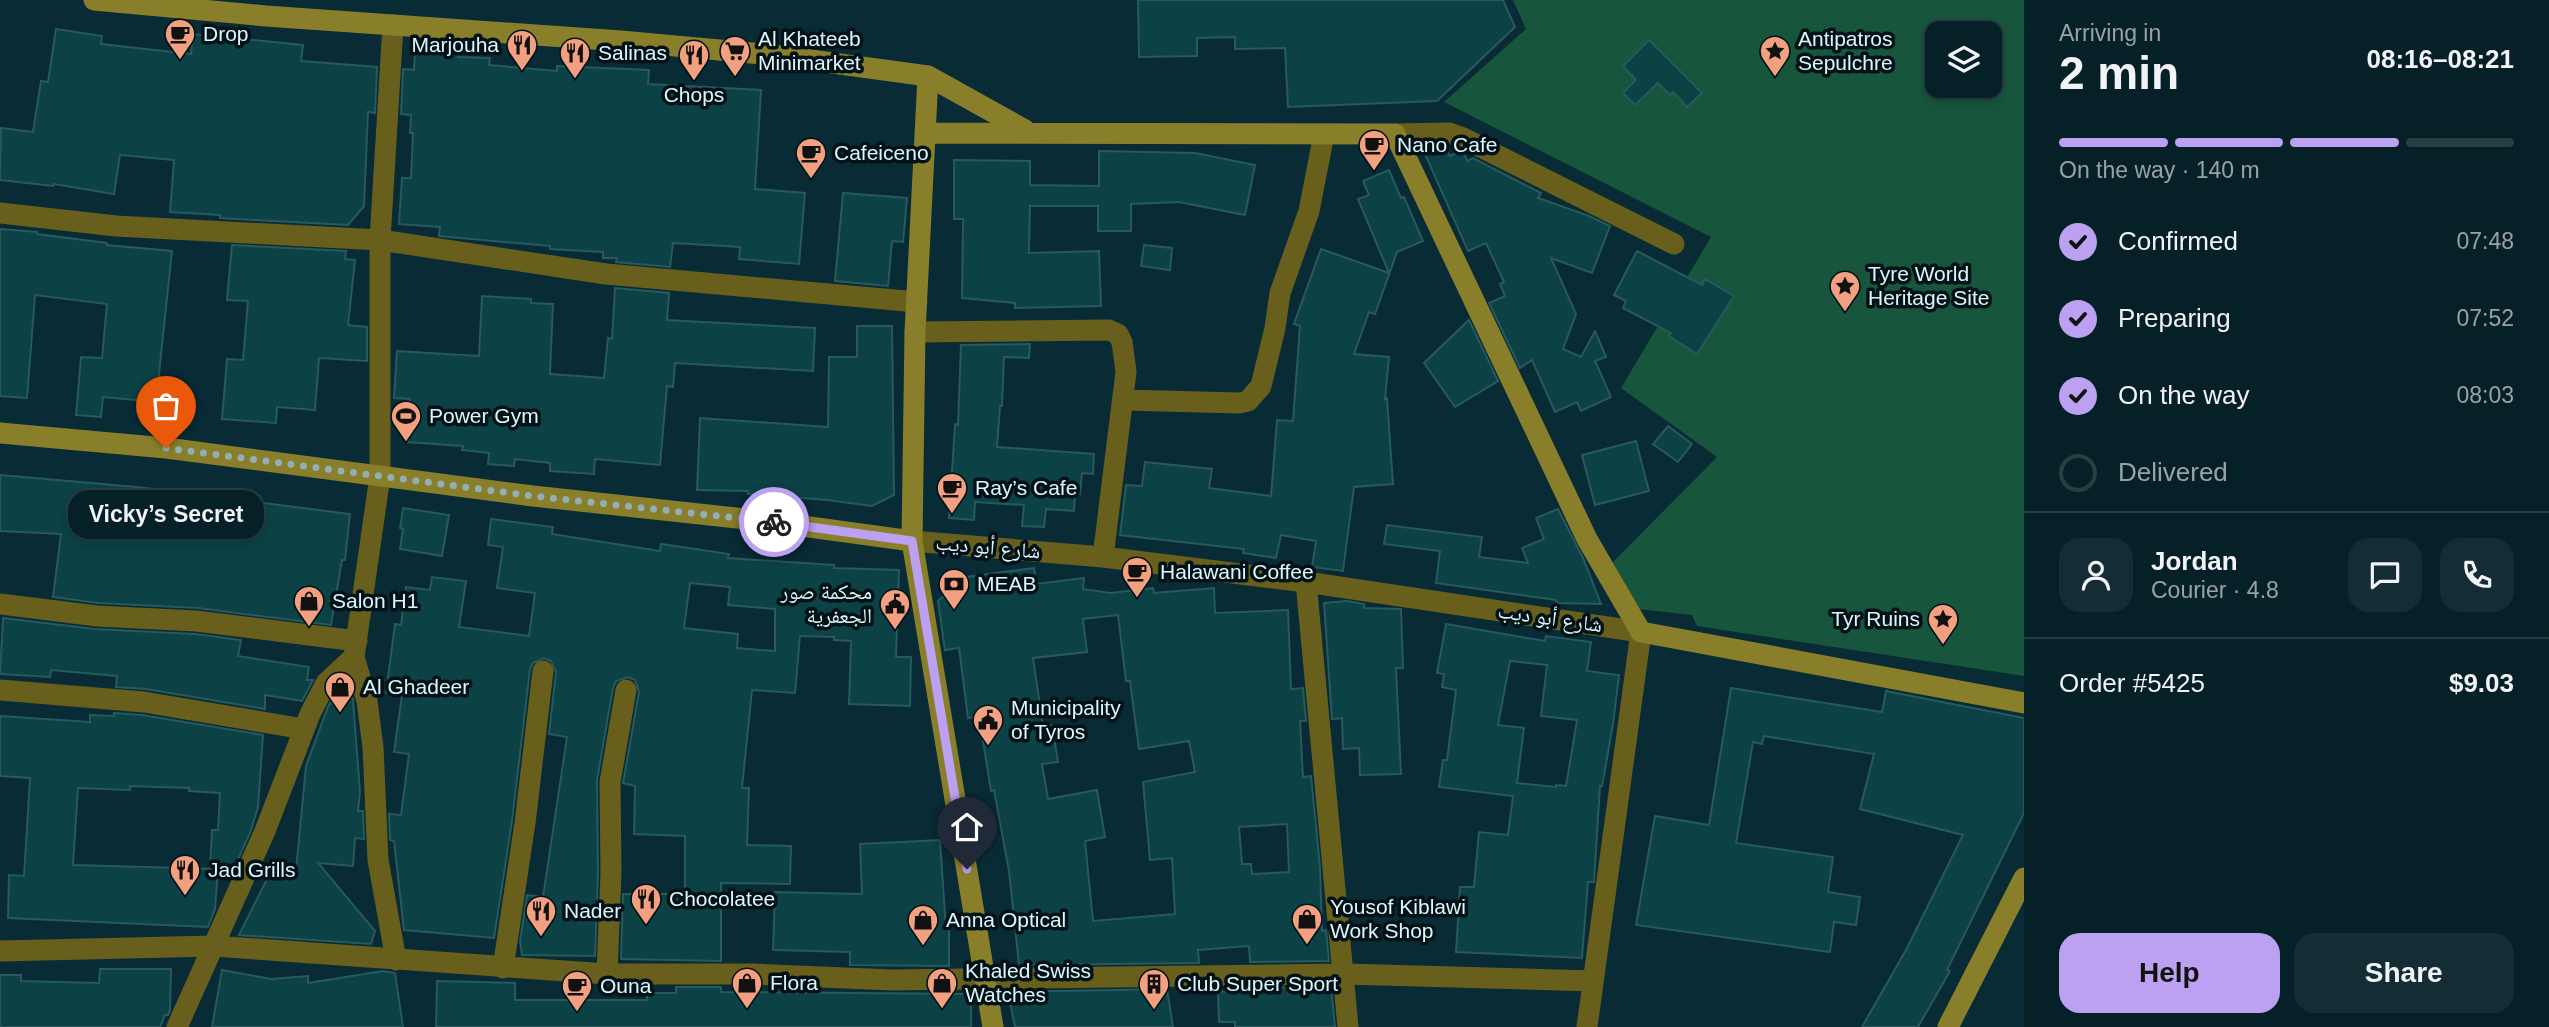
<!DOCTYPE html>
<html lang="en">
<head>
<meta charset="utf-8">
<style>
  body { margin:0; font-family:Helvetica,"Noto Naskh Arabic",sans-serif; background:#142d34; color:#f1f3f6; height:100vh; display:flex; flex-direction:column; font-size:26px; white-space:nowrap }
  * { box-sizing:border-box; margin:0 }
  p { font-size:23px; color:#98a3a8 }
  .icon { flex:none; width:38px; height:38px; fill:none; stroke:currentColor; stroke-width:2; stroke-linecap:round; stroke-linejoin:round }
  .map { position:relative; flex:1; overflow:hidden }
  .sheet { display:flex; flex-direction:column; background:#062028; width:525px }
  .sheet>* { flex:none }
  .fabs { position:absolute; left:1925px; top:21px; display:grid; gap:14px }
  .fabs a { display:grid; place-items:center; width:77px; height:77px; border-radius:14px; background:#062028; box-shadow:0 4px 10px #0003,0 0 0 2px #273e45; font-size:35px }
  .pin { position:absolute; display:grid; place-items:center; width:60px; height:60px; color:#fff; margin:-72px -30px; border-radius:50% 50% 50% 0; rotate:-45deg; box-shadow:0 0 7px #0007 }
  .pin .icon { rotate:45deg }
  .courier { position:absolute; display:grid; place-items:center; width:70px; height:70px; margin:-35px; border:5px solid #bca0f2; border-radius:50%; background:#fff; color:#222; box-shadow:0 2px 9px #0007 }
  .bubble { position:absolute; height:49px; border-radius:21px; background:#062028; box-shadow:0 4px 10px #0003,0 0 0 2px #273e45; font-size:23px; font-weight:800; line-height:49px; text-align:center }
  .head em { font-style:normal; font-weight:800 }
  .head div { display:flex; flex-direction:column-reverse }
  .head { display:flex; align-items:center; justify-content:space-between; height:119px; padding:0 35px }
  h1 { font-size:46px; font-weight:800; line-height:52px }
  .bar { display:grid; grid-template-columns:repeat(4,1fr); gap:10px 7px; align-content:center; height:84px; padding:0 35px }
  .bar i { height:9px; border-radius:5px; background:#273e45 }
  .bar .selected { background:#bca0f2 }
  .bar p { grid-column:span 4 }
  .line { display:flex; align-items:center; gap:18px; padding:0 35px; border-top:2px solid #273e45 }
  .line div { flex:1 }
  .round { display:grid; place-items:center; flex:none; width:74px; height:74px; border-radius:21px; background:#142d34 }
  ol { padding:0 35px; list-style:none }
  li { display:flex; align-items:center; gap:21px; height:77px }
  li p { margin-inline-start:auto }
  li .icon { padding:7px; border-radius:50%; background:#bca0f2; color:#111; stroke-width:4 }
  li:last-child { color:#98a3a8 }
  li i { width:38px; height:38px; border:4px solid #273e45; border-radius:50% }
  .button { display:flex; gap:14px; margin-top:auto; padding:14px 35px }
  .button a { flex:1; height:80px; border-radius:21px; background:#bca0f2; color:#111; font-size:28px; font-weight:800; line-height:80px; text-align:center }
  .button a+a { background:#142d34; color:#f1f3f6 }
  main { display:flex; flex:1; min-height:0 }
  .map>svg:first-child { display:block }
</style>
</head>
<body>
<main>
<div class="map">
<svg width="2024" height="1027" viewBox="0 0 2024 1027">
  <rect width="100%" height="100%" fill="#082b35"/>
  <path fill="#17563c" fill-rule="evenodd" d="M1513,0H2024V676L1697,626L1692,615L1638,609L1613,562L1717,457L1621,388L1711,237L1444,102L1526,29ZM1937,33H1990V86H1937Z"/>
  <path fill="#0c4245" stroke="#28595d" stroke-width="2" fill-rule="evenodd" d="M1138,0H1503L1515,27L1437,101L1288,107L1285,48L1235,49V37L1197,38V56L1139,57Z
    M56,29L102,36L101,44L191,54L193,34L303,45L301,61L377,67L375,113L368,112L364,206L348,225L235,219L220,218V215L170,212L174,160L120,155L114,194L54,184L53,186L0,180L1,128L33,132L41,81L48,82Z
    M1649,40L1702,93L1687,107L1673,92L1670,95L1658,83L1635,105L1623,93L1636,80L1623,66Z
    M415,50L459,52L458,57L490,58L489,65L557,71V66L649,70L648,84L761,90L755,189L805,193L799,264L739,259L740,247L673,243L670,267L616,262L617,258H603V252L550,249V246L449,237L439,236L440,227L399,224L402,178H411L413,133H410L411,115L401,114L403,69L414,70Z
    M1444,146L1450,156L1460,151L1464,153L1467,161L1473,158L1541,193L1538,198L1589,216L1610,226L1592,273L1551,258L1576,314L1563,349L1581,357L1595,331L1606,357L1595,361L1611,397L1581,411L1577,402L1555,412L1532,360L1520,368L1489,303L1505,296L1500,284L1504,282L1486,243L1468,251L1425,154Z
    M1099,151L1195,153L1255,165L1245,215L1179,202L1131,204V231H1098V206H1030L1029,253L1099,251L1101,306L1015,308V303L962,298L963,219H954V160L1030,161V185L1099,186Z
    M1389,170L1401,198L1404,197L1423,241L1397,252L1375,314L1369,312L1354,354L1389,357L1385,399L1387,398L1393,484L1354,487L1343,571L1312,567L1316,541L1281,535L1276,558L1243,553L1244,549L1120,535L1126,485L1142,486L1145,462L1212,469L1209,488L1271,496L1277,420L1293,421L1300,326L1294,324L1321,249L1389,273L1358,199L1369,195L1363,181Z
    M843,193L907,198L903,242L892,241L888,286L835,281Z
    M0,229L37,232V234L107,243V245L172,251L156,402L103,397L101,417L76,415L81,357L102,358L107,304L35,295L27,398L0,396Z
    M232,245L346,251L345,259L355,260L348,325L367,327V361L319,358L315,410L277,407L276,423L222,419L227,359L243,360L248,301L227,300Z
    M1144,245L1172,248L1170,270L1141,266Z
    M1637,251L1702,285L1705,279L1734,296L1697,354L1669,336L1671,333L1623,308L1626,301L1614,295Z
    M615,288L669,293L667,320L815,328L813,371L675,363L673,387L667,386L660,465L595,459L594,474L550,471V463L515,459L514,466L488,464L489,453L462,450L463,446L406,442L410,399L394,398L397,351L479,356L482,296L531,299V303L553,304L550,374L604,378L608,338L612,339Z
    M1469,320L1498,381L1455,407L1424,363Z
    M857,326H892L894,495L872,506L827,500L748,494V491L697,490L700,418L828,427L829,357H857Z
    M1030,344L1029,358L1004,357L1002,406H1000L997,447L1094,454L1093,474L1082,473L1080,494L1075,493L1074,511L1046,509L1044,527L1022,526L1024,505L975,502L974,520L949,518L955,424L958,425L961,345Z
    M1668,426L1692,444L1678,462L1653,444Z
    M1636,441L1649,491L1595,505L1582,455Z
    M0,475L137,487L350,514L345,560H342L331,625L198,608L98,603L53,597L61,534L0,531Z
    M403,508L449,515L442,556L400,549L403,529L400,528Z
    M1558,509L1583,558L1601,604L1557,603L1556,600L1436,583L1440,551L1384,544L1387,525L1482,537L1479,557L1528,563L1522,548L1544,539L1536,518Z
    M491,519L553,527L552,534L660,551L661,544L729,554L728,558L834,565V568L899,570L896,657H911L910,706L849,704L851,641L834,640V637L800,636L795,693L752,690L742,788H749L747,845L791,846L790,884L721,883V961L621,959L623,894H685V836L634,834L635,786L623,783L639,692L635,680L628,677L616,681L613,688L597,780L598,873L595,956L522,955L520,941L527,895L543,897L567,737L549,734L556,672L551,661L544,658L533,663L530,669L512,821L494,938L404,930L394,841L390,840L389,814L401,815L409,754L394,752L402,695L386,693L395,624L401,625L406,587L430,590L432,577L466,581L459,627L529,636L535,593L497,588L503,547L488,545ZM690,583L730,587L728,605L775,609V651L737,648L738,634L684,628Z
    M1034,568L1036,584L1084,578L1083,589L1110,593L1153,588L1154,593L1214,588L1215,613L1288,610L1291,689L1303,688L1306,721H1300L1303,777L1311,776L1320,867L1322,931L1326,930L1329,961L1250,962L1249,946L1198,950L1199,963L1019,965L1009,871L994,790L991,791L979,716L968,718L959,648L945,650L938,601L966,577ZM1118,615L1126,681H1130L1139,749L1189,741L1195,772L1143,782L1150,860L1172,858L1175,914L1093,921L1085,841L1105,837L1097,790L1048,799L1042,764L1058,762L1052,725L1043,726L1033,658L1087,652L1083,619ZM1287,824L1289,872L1252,874L1251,864H1242L1239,827Z
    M1347,601L1364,604V608L1401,609L1403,668H1396L1401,774L1360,775L1359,748L1343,749L1342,718L1332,719L1324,603Z
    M3,618L95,629L195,634L241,640L238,656L309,667L307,680H313L302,701L265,695V709L146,689L116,687L117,676L51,670L50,677L0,674Z
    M1446,624L1545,641L1546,636L1591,642L1587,671L1619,675L1613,724L1602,786H1600L1594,882H1588L1582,958L1456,952L1460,887H1474L1479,832L1508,835L1513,796L1439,787L1443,760H1447L1456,690L1442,687L1444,674L1437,673ZM1510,661L1547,665L1541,716L1577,720L1566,786L1556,785V787L1517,783L1524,728L1498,725Z
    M345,683H348L353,700L360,792L358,811H363L364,839L355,838L353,866L318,863L375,931L371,944L239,935L272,869L296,870L306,766L328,707L337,691Z
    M1731,688L1882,712L1886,691L2024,718V813L1947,970L1950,971L1918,1027H1862L1906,950L1963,835L1860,809L1874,754L1764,736L1762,744L1753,742L1736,843L1833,857L1828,892L1860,897L1856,925L1834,922L1830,952L1636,925L1655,816L1709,825Z
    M114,713L142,715L263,735L258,807L250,833L234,868L210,866L212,830H218L220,793L189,791V788L130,786V790L78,788L73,865L218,869L215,909L208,927L8,918L9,875L24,876L30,778L0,776V716L90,722V715L114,716Z
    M940,840L946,930H949V966L850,965V952L773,950L775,892L862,894L860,844Z
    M100,969H171L170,1010L168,1015H165L160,1027H0V975H21V981L99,983Z
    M222,970L271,979L308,976V983L383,971L395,973L403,1027H212Z
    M437,981L515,983V1000H647V993H676V987H721V992L971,994V1027H436Z
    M1331,987L1335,1027H1235V1022H1219L1218,992L1251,990V988Z
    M1167,989L1173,1027H1015L1008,992Z"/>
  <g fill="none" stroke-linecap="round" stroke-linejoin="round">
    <path stroke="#685f1c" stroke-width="21" d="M1395,134L1449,133L1463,138L1674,244
      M0,213L116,226L380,240L606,274L917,302
      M915,332L1109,330L1118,334L1122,342L1126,372L1103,557
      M1124,400L1239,403L1248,401L1261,386L1275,328L1280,293L1309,211L1324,134
      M912,541L1103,557L1306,582L1641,632L1587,1027
      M1306,582L1348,1027
      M0,604L97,616L196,621L357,641
      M354,657L367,701L373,747L378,860L396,960
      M0,690L144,702L304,729
      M0,951L214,946L607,974H753L892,980L1344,974L1593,981
      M503,968L525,823L543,671
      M607,974L611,873L610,782L626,690
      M177,1027L265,831L310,714L326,683L354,657L380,476V240L393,25"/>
    <path stroke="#897f2a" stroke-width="21" d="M94,0L266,16L621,41L774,55L928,76L1025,130
      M928,76L915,332L912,541L993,1027
      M926,133L1395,134L1587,539L1641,632L2024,703
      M0,433L166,448L533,496L773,522L912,541
      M1948,1027L2024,878"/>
  </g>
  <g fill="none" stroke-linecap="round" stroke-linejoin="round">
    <path stroke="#93aeb7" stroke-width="7" stroke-dasharray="0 12.6" d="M166,448L533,496L774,522"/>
    <path stroke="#bca0f2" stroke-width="9" d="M774,522L912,541L967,869"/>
  </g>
  <defs>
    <g id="cafe-pin" transform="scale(1.575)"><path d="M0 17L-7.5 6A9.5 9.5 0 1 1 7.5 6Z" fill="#f2a080" stroke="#021217"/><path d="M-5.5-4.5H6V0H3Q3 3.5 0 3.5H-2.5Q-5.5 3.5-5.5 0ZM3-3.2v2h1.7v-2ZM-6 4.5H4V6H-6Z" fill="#111"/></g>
    <g id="restaurant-pin" transform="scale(1.575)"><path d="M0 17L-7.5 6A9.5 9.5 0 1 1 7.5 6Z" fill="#f2a080" stroke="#021217"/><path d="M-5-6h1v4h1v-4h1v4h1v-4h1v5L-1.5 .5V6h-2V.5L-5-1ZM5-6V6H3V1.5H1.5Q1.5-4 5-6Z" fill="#111"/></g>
    <g id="supermarket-pin" transform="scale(1.575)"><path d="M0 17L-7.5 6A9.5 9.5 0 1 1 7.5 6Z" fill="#f2a080" stroke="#021217"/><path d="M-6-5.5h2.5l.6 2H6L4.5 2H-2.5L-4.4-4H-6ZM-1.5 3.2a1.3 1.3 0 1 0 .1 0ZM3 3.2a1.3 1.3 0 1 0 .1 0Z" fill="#111"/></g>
    <g id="sight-pin" transform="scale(1.575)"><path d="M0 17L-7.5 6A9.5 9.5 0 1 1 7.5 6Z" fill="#f2a080" stroke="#021217"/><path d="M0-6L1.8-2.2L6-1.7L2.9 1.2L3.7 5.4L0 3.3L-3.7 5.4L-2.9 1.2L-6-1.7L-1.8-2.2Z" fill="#111"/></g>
    <g id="stadium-pin" transform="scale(1.575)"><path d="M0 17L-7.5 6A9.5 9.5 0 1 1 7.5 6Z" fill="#f2a080" stroke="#021217"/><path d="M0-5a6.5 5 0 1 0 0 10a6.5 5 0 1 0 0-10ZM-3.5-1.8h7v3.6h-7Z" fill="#111"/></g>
    <g id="bank-pin" transform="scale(1.575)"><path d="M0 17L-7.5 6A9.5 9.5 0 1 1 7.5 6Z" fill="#f2a080" stroke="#021217"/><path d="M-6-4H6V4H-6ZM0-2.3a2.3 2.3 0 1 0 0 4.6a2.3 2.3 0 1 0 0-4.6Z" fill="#111"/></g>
    <g id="shop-pin" transform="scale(1.575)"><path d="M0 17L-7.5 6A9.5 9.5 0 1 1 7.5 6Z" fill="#f2a080" stroke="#021217"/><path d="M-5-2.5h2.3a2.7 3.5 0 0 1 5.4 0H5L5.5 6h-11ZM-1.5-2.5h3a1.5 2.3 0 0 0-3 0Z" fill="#111"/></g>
    <g id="civic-pin" transform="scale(1.575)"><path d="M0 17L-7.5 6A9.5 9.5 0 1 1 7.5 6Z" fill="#f2a080" stroke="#021217"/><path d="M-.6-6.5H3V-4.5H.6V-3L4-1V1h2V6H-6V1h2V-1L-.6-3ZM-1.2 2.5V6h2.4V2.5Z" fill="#111"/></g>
    <g id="building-pin" transform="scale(1.575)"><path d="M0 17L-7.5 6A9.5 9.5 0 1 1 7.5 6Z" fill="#f2a080" stroke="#021217"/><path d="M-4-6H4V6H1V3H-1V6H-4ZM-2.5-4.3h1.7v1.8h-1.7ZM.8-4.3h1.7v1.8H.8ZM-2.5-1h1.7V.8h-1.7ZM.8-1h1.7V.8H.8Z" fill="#111"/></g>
  </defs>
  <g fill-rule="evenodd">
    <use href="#cafe-pin" x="180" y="34"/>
    <use href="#restaurant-pin" x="522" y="45"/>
    <use href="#supermarket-pin" x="735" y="51"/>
    <use href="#sight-pin" x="1775" y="51"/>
    <use href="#restaurant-pin" x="575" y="53"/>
    <use href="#restaurant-pin" x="694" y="55"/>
    <use href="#cafe-pin" x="1374" y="145"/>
    <use href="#cafe-pin" x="811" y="153"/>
    <use href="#sight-pin" x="1845" y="286"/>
    <use href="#stadium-pin" x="406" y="416"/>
    <use href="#cafe-pin" x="952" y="488"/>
    <use href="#cafe-pin" x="1137" y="572"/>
    <use href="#bank-pin" x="954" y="584"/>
    <use href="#shop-pin" x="309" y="601"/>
    <use href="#civic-pin" x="895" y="604"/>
    <use href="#sight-pin" x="1943" y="619"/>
    <use href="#shop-pin" x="340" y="687"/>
    <use href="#civic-pin" x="988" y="720"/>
    <use href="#restaurant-pin" x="185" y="870"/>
    <use href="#restaurant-pin" x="646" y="899"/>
    <use href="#restaurant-pin" x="541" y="911"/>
    <use href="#shop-pin" x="1307" y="919"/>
    <use href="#shop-pin" x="923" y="920"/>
    <use href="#shop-pin" x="747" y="983"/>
    <use href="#shop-pin" x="942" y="983"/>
    <use href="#building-pin" x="1154" y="984"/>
    <use href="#cafe-pin" x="577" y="986"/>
  </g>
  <g text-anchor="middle" stroke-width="7" stroke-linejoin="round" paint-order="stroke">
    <g font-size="21" fill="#def5fd" stroke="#021217" text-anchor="start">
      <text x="203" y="41">Drop</text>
      <text x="758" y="46">Al Khateeb<tspan x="758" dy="24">Minimarket</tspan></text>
      <text x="1798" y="46">Antipatros<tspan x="1798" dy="24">Sepulchre</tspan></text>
      <text x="499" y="52" text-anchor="end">Marjouha</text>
      <text x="598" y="60">Salinas</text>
      <text x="694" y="102" text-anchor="middle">Chops</text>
      <text x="1397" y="152">Nano Cafe</text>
      <text x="834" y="160">Cafeiceno</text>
      <text x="1868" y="281">Tyre World<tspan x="1868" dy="24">Heritage Site</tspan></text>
      <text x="429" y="423">Power Gym</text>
      <text x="975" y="495">Ray’s Cafe</text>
      <text x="1160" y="579">Halawani Coffee</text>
      <text x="977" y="591">MEAB</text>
      <text x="872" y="599" text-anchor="end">محكمة صور<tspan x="872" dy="24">الجعفرية</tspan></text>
      <text x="332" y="608">Salon H1</text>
      <text x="1920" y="626" text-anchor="end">Tyr Ruins</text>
      <text x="363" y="694">Al Ghadeer</text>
      <text x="1011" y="715">Municipality<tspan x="1011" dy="24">of Tyros</tspan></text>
      <text x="208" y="877">Jad Grills</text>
      <text x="669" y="906">Chocolatee</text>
      <text x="1330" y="914">Yousof Kiblawi<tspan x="1330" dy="24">Work Shop</tspan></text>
      <text x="564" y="918">Nader</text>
      <text x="946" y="927">Anna Optical</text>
      <text x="965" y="978">Khaled Swiss<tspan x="965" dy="24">Watches</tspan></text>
      <text x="770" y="990">Flora</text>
      <text x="1177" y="991">Club Super Sport</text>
      <text x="600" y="993">Ouna</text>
    </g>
    <g font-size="21" fill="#def5fd" stroke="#021217">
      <text transform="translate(988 547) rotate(5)" y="7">شارع أبو ديب</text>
      <text transform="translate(1550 618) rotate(8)" y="7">شارع أبو ديب</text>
    </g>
  </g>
</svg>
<div class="fabs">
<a><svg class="icon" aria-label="layers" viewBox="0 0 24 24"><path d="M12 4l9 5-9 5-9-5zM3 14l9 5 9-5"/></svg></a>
</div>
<div class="pin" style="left:166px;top:448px;background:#ea580c"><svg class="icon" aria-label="bag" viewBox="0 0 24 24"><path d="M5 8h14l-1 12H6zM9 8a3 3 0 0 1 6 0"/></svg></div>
<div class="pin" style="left:967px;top:869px;background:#1f2937"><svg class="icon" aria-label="home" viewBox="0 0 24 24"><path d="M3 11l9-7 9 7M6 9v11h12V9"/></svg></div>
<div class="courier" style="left:774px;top:522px"><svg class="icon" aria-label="bike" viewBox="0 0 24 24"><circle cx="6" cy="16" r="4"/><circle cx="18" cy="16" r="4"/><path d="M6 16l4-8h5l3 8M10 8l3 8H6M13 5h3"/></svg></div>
<div class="bubble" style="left:68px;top:490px;width:196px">Vicky’s Secret</div>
</div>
<section class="sheet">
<div class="head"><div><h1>2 min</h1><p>Arriving in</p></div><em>08:16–08:21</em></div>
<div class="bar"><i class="selected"></i><i class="selected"></i><i class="selected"></i><i></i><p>On the way · 140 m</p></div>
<ol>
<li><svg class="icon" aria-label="check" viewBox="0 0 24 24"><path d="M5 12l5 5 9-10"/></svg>Confirmed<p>07:48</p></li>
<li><svg class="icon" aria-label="check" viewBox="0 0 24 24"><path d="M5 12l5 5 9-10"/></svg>Preparing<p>07:52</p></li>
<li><svg class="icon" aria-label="check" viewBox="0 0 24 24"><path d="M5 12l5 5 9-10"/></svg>On the way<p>08:03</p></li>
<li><i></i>Delivered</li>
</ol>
<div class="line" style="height:126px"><a class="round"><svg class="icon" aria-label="person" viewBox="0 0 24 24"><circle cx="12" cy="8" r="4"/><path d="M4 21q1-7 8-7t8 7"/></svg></a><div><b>Jordan</b><p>Courier · 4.8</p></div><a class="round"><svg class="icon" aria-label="chat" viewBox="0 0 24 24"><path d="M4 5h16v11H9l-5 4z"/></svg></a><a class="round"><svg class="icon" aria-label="phone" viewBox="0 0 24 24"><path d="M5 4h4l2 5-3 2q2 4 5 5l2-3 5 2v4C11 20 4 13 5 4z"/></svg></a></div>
<div class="line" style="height:91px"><div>Order #5425</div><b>$9.03</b></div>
<div class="button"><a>Help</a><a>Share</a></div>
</section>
</main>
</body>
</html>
